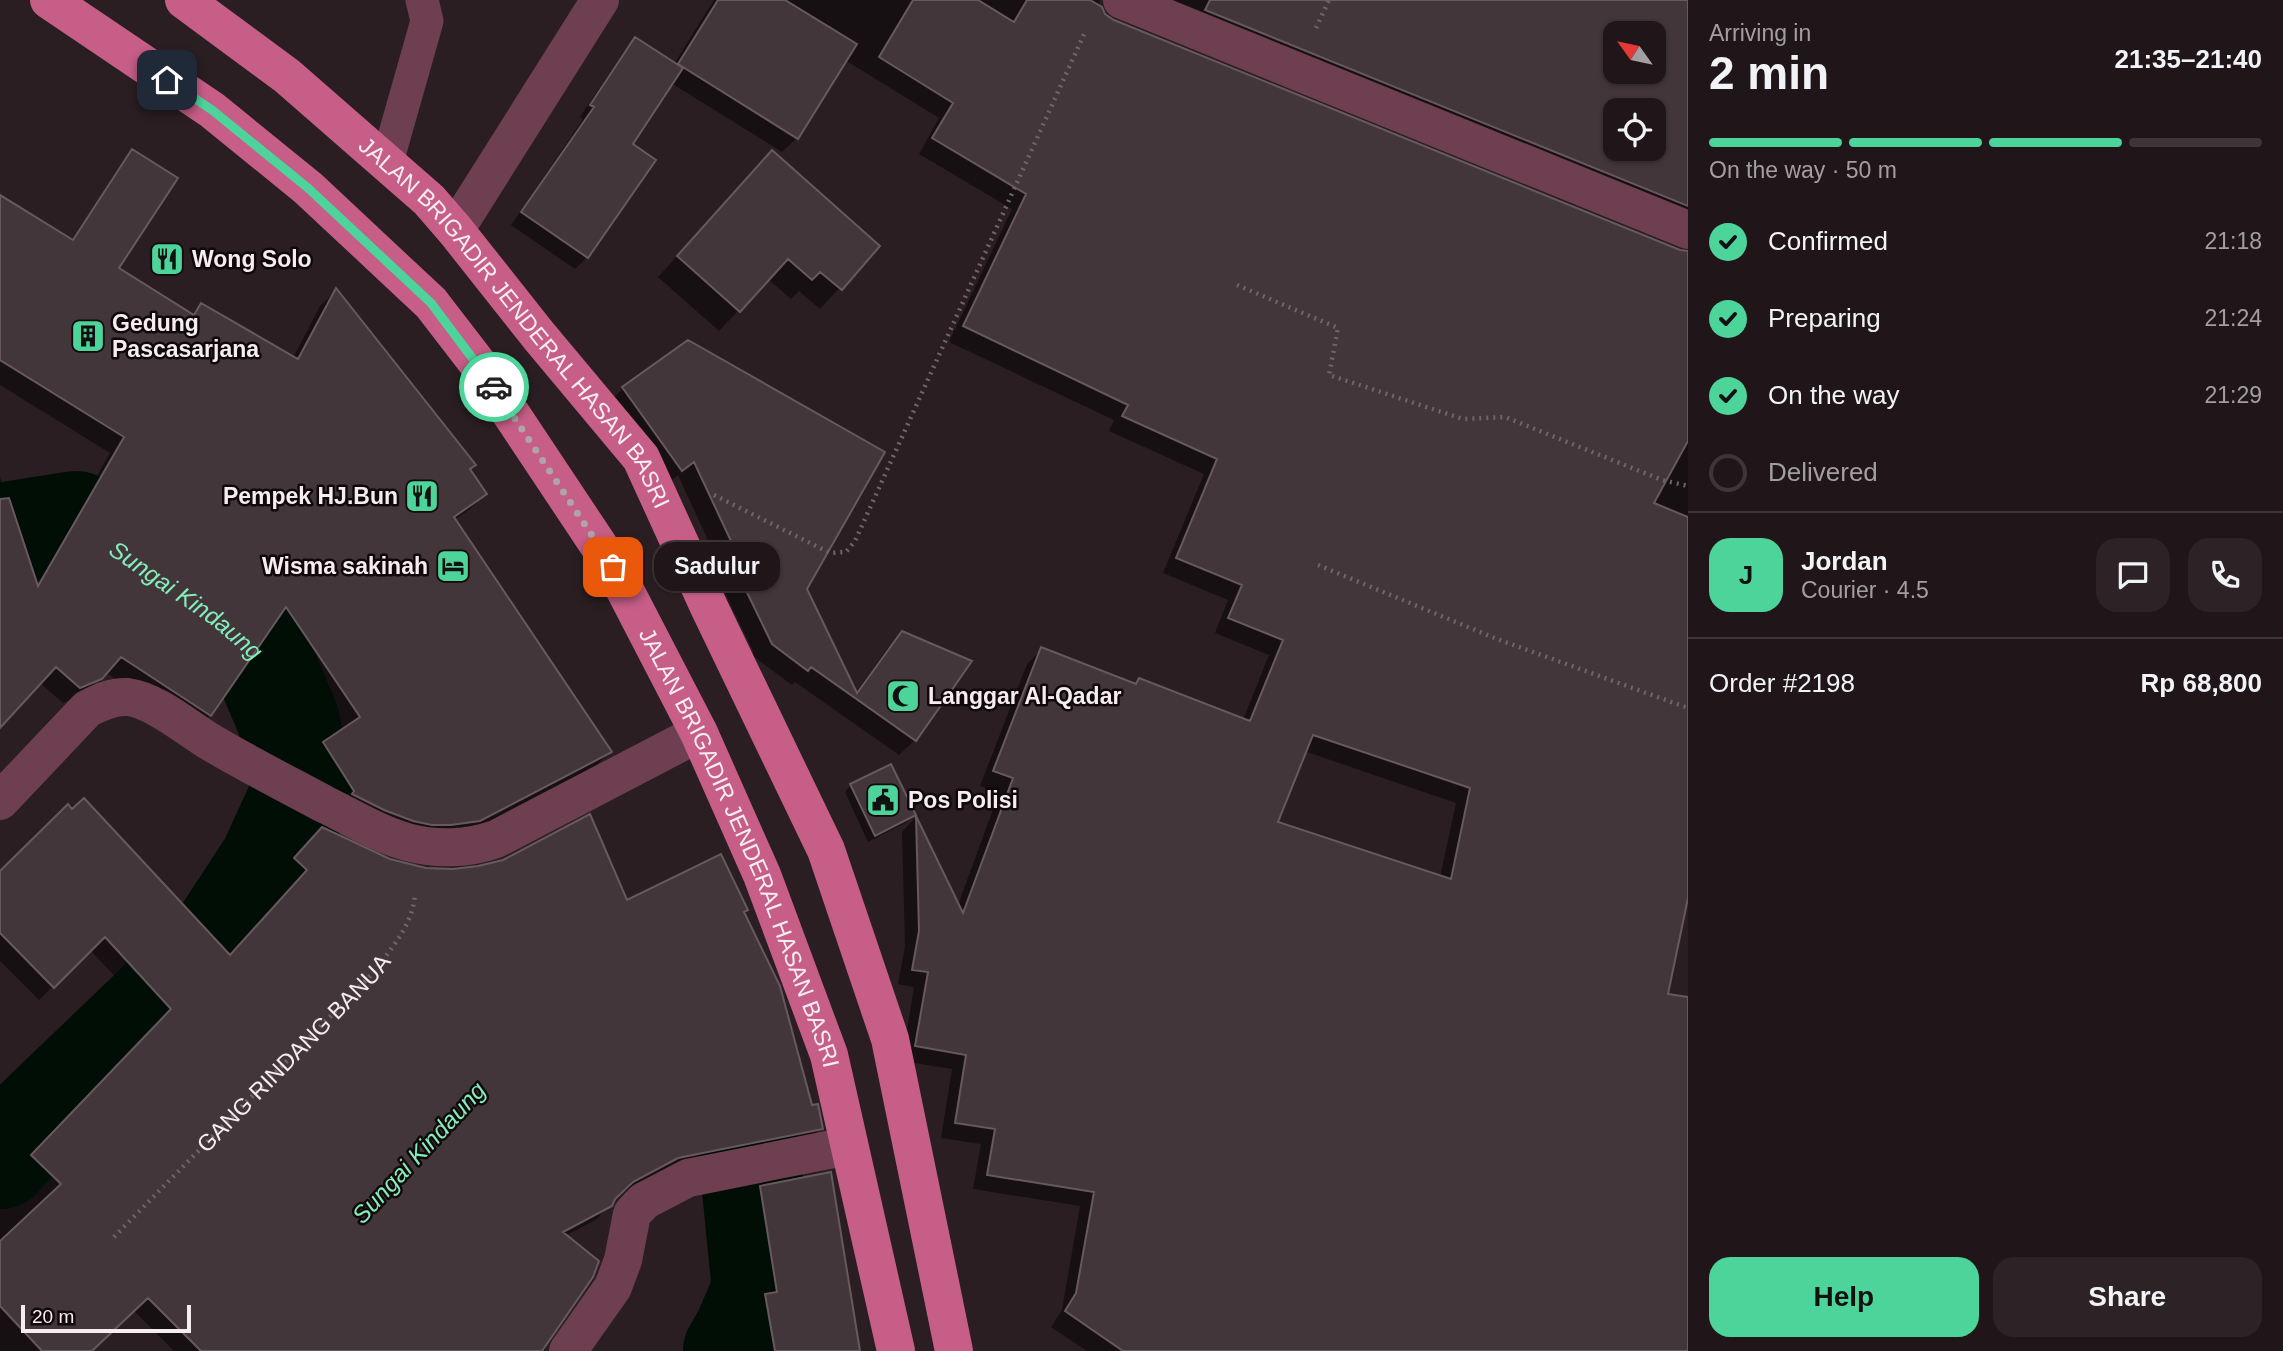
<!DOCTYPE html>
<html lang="en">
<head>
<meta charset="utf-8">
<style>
  body { margin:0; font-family:Helvetica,sans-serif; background:#2d2327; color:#f1f3f6; height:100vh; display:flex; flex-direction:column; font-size:26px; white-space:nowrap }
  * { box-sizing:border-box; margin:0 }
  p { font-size:23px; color:#a29fa2 }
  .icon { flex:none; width:38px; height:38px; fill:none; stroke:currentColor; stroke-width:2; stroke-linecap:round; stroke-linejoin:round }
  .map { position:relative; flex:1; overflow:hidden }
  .panel { display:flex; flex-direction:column; background:#20161a; width:595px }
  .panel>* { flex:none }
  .needle { width:46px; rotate:303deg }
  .buttons { position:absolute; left:1603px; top:21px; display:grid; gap:14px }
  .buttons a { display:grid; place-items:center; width:63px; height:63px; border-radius:14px; background:#20161a; box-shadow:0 2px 5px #0004,0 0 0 2px #3d3539; font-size:35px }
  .scale { position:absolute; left:21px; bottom:18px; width:170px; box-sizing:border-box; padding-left:7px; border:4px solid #f6edf0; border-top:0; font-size:19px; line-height:24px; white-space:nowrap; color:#f6edf0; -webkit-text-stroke:5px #0f090b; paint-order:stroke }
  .pin { position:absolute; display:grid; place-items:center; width:60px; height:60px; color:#fff; margin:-30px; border-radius:14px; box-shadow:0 4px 10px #0006 }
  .courier { position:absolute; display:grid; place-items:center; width:70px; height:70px; margin:-35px; border:5px solid #4cd49b; border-radius:50%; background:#fff; color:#222; box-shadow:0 2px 9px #0007 }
  .bubble { position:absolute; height:49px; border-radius:21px; background:#20161a; box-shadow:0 2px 5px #0004,0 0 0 2px #3d3539; font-size:23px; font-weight:700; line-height:49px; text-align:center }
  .headline em { font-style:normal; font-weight:700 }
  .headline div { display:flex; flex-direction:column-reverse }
  .headline { display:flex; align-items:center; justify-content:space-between; height:119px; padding:0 21px }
  h1 { font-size:46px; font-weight:700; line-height:52px }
  .bar { display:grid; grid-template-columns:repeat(4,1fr); gap:10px 7px; align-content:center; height:84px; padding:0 21px }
  .bar i { height:9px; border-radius:5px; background:#3d3539 }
  .bar .current { background:#4cd49b }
  .bar p { grid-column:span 4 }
  .line { display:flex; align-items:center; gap:18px; padding:0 21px; border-top:2px solid #3d3539 }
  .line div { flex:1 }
  .round { display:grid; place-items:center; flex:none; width:74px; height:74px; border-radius:21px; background:#2d2327 }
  ol { padding:0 21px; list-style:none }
  li { display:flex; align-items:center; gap:21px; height:77px }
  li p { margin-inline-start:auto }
  li .icon { padding:7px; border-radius:50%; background:#4cd49b; color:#111; stroke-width:4 }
  li:last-child { color:#a29fa2 }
  li i { width:38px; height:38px; border:4px solid #3d3539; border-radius:50% }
  .action { display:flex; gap:14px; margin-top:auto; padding:14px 21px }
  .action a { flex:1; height:80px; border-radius:21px; background:#4cd49b; color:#111; font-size:28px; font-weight:700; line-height:80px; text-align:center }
  .action a+a { background:#2d2327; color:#f1f3f6 }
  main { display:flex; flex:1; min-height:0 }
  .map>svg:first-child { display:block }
</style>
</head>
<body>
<main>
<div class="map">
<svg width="1688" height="1351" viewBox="0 0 1688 1351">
  <rect width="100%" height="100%" fill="#2a1e22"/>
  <path fill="#0007" fill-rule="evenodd" d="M714,0H1099L1103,14L1113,22L1679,252L1688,253V843L1684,853L1688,854V889L1666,996L1688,999V1351H1087L1051,1327L1062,1310L1080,1206L973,1189L981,1144L941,1138L952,1069L902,1061L914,987L898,984L905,947L902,832L915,818L958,905L999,793L980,786L1027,664L1042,649L1134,685L1139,680L1243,720L1269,655L1215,633L1228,600L1163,573L1204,474L1109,431L1114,420L949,342L1012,209L919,154L939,118L845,60L797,138L782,152L671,83L630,144L587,257L575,269L511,225L583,119L580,117L624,51L635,39L674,64ZM1304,751L1456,803L1440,877L1276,823Z
    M1130,0H1688V229ZM1615,33H1654V72H1615ZM1615,110H1654V149H1615Z
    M772,152L878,246L820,309L799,291L791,299L768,279L719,331L658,277Z
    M0,197L191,315L202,305L293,358L320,306L336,291L485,494L469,510L454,520L609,752L594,768L462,836L340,808L308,759L324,743L343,730L272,624L210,715L194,731L105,672L84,694L63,703L39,682L0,716V477L35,583L110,453L0,385Z
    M688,342L855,693L887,649L902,633L969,661L915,740L899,755L795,682L792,685L753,656V651L724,591L729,586L678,475L666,485L608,403L624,388Z
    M851,785L914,815L907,822L868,842L845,792Z
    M308,843L401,865L626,902L742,913L811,1108L821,1128L807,1142L663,1172L618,1195L597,1219L565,1236L545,1351H174L133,1310L91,1351H0V1152L23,1165L159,1023L90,950L39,1000L0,961V873L230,957L295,885L282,873Z
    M761,1188L859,1351H745L743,1342L755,1329L752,1309L763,1298L747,1201Z"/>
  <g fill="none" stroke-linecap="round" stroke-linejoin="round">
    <g stroke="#000e06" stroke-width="102">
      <path id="s1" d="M0,534L76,522L217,619L262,658L289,722L302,793L270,863L211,953L23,1133L0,1158"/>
      <path d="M713,1053L731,1095L749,1149L763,1290L743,1336L734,1351"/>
    </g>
  </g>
  <path fill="#43363a" stroke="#67595e" stroke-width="2" fill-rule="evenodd" d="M718,0H785L857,44L798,139L678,64Z
    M913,0H978L1014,22L1027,0H1090L1102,7L1105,14L1114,20L1680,250L1688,251V441L1654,503L1688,517V898L1668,994L1688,997V1351H1123L1065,1311L1076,1293L1094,1192L987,1175L995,1129L955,1123L966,1055L915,1046L928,972L912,970L919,931L916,816L963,913L1013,778L993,771L1041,647L1136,684L1139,678L1250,721L1283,640L1228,618L1242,585L1176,558L1217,459L1122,416L1128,405L963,326L1026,194L932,138L953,103L879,57ZM1313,735L1470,788L1451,879L1278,822Z
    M1210,0H1688V206L1205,10ZM1615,33H1654V72H1615ZM1615,110H1654V149H1615Z
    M635,37L683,68L633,144L656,160L588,258L521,212L594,107L590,105Z
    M132,149L178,178L119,268L194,315L201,303L298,359L336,288L476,465L470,469L487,494L454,517L612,752L480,821L451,825H432L413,821L384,810L352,794L354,791L323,742L360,717L286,607L211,716L121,657L102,679L80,688L56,667L0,728V499L9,498L38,586L124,437L0,360V195L73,240Z
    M772,150L880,246L842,290L820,272L812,280L788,259L740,312L677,256Z
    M688,340L885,452L807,589L857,693L902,631L972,661L916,741L811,667L808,671L772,644L738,574L745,571L694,462L682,471L622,387Z
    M891,764L916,815L875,836L850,784Z
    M84,798L230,955L307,870L294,858L322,827L390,859L426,868L453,869L478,866L503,860L590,814L627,900L721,854L748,910L744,912L780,986L812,1105L818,1104L823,1129L678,1158L633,1182L615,1199L612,1206L563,1232L599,1261L593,1277L542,1351H201L148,1298L92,1351H42L0,1306V1241L61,1184L31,1155L171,1009L105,937L54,988L0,933V871L68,804L72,809Z
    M831,1172L860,1351H775L765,1294L777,1292L760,1186Z"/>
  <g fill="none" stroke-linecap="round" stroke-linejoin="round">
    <g stroke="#6f6468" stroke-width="4.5" stroke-dasharray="2 5" stroke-linecap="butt">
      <path d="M1316,28L1329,0"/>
      <path d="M1237,285L1338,328L1329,375L1463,419L1505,417L1662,480L1688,486"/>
      <path d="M714,495L830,553L846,552L855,541L1085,32"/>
      <path d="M1318,565L1497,639L1688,708"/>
      <path id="s2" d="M114,1237L374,972C392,947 412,926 415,895"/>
    </g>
    <path stroke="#6e3f50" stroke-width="33" d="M387,162L427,21L422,0"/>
    <path stroke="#6e3f50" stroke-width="38" d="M1122,0L1688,230
      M455,230L600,0
      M0,801L87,709C100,702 113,696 128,697C153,700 185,726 207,740C245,763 285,783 324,804C351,817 378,834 407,842C436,850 468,849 496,839L699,733
      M568,1351L613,1287L623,1260L632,1214L644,1201L688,1178L848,1146"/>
    <g stroke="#c75e88" stroke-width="38">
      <path id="s3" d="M49,0L212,110L308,188L431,303L478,364L613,567L699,733L762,875L829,1055L896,1351"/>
      <path id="s4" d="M184,0L287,76L429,200L455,230L539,336L641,458L709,607L826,850L890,1039L954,1351"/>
    </g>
  </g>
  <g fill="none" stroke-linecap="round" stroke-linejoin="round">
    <path stroke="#afa5a8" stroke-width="7" stroke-dasharray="0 12.6" d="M494,387L613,567"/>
    <path stroke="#4cd49b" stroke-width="9" d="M167,80L212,110L308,188L431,303L494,387"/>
  </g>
  <defs>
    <g id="restaurant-square" transform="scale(1.75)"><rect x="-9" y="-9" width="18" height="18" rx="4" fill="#4cd49b" stroke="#0f090b"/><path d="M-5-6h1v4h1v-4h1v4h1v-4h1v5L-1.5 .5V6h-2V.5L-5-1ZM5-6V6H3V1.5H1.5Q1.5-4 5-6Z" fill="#111"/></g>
    <g id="building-square" transform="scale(1.75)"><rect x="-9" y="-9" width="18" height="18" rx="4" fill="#4cd49b" stroke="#0f090b"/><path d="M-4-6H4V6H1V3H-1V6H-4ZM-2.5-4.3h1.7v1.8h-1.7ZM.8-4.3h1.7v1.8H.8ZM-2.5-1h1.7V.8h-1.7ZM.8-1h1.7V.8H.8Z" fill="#111"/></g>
    <g id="hotel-square" transform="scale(1.75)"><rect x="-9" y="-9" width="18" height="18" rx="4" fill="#4cd49b" stroke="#0f090b"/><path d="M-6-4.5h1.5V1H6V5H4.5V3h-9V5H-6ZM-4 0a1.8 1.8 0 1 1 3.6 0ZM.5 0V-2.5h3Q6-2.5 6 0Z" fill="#111"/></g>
    <g id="mosque-square" transform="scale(1.75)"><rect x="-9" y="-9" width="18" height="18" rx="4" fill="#4cd49b" stroke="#0f090b"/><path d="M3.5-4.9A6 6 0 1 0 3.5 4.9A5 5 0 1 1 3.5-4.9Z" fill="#111"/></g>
    <g id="civic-square" transform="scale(1.75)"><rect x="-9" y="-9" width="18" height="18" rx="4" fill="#4cd49b" stroke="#0f090b"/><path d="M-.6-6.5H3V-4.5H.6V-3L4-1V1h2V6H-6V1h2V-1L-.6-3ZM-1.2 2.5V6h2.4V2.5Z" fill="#111"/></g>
  </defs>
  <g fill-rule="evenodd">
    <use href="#restaurant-square" x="167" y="259"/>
    <use href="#building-square" x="88" y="336"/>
    <use href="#restaurant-square" x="422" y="496"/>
    <use href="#hotel-square" x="453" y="566"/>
    <use href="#mosque-square" x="903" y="696"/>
    <use href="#civic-square" x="883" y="800"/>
  </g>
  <g text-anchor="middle" stroke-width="5" stroke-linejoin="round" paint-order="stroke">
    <g font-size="23" font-weight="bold" fill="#f6edf0" stroke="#0f090b" text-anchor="start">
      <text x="192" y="267">Wong Solo</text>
      <text x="112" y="331">Gedung<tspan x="112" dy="26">Pascasarjana</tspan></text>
      <text x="398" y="504" text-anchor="end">Pempek HJ.Bun</text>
      <text x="428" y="574" text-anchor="end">Wisma sakinah</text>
      <text x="928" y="704">Langgar Al-Qadar</text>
      <text x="908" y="808">Pos Polisi</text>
    </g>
    <g font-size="23" fill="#f6edf0" stroke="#0f090b">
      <text dy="8" stroke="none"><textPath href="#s4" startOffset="466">JALAN BRIGADIR JENDERAL HASAN BASRI</textPath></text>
      <text dy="8" stroke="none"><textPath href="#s3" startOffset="1118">JALAN BRIGADIR JENDERAL HASAN BASRI</textPath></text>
      <text dy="8" stroke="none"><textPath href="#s2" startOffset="257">GANG RINDANG BANUA</textPath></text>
    </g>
    <g font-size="24" font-style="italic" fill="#83eebc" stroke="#0f090b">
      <text dy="8" stroke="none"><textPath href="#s1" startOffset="212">Sungai Kindaung</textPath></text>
      <text transform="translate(419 1153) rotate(-47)" y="8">Sungai Kindaung</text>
    </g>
  </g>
</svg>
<div class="buttons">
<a><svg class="needle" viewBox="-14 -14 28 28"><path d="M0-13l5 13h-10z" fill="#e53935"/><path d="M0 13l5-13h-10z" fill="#a29fa2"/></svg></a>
<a><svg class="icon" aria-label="locate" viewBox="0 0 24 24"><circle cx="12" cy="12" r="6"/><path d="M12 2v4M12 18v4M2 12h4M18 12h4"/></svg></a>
</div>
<div class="scale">20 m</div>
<div class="pin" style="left:613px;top:567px;background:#ea580c"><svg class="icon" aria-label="bag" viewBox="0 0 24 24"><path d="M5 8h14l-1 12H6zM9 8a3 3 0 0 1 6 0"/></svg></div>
<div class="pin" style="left:167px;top:80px;background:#1f2937"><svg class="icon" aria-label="home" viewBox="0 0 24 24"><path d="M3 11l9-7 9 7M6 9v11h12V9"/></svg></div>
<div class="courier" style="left:494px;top:387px"><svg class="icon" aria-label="car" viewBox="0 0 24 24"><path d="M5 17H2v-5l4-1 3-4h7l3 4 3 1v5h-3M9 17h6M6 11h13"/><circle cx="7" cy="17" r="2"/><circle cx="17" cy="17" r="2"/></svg></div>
<div class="bubble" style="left:654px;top:542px;width:126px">Sadulur</div>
</div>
<section class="panel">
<div class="headline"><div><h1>2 min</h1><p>Arriving in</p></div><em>21:35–21:40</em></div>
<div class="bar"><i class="current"></i><i class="current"></i><i class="current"></i><i></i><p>On the way · 50 m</p></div>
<ol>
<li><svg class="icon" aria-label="check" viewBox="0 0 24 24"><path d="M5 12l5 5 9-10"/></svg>Confirmed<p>21:18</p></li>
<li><svg class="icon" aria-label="check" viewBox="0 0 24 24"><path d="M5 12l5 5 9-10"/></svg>Preparing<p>21:24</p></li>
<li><svg class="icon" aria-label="check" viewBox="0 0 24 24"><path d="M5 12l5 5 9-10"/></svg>On the way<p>21:29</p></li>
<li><i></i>Delivered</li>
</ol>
<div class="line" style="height:126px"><b class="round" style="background:#4cd49b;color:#111">J</b><div><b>Jordan</b><p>Courier · 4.5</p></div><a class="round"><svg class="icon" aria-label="chat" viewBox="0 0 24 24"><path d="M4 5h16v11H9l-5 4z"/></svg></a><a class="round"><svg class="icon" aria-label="phone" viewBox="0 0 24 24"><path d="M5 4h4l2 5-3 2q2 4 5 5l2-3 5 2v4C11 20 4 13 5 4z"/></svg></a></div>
<div class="line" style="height:91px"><div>Order #2198</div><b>Rp 68,800</b></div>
<div class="action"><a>Help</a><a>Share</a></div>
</section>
</main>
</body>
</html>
